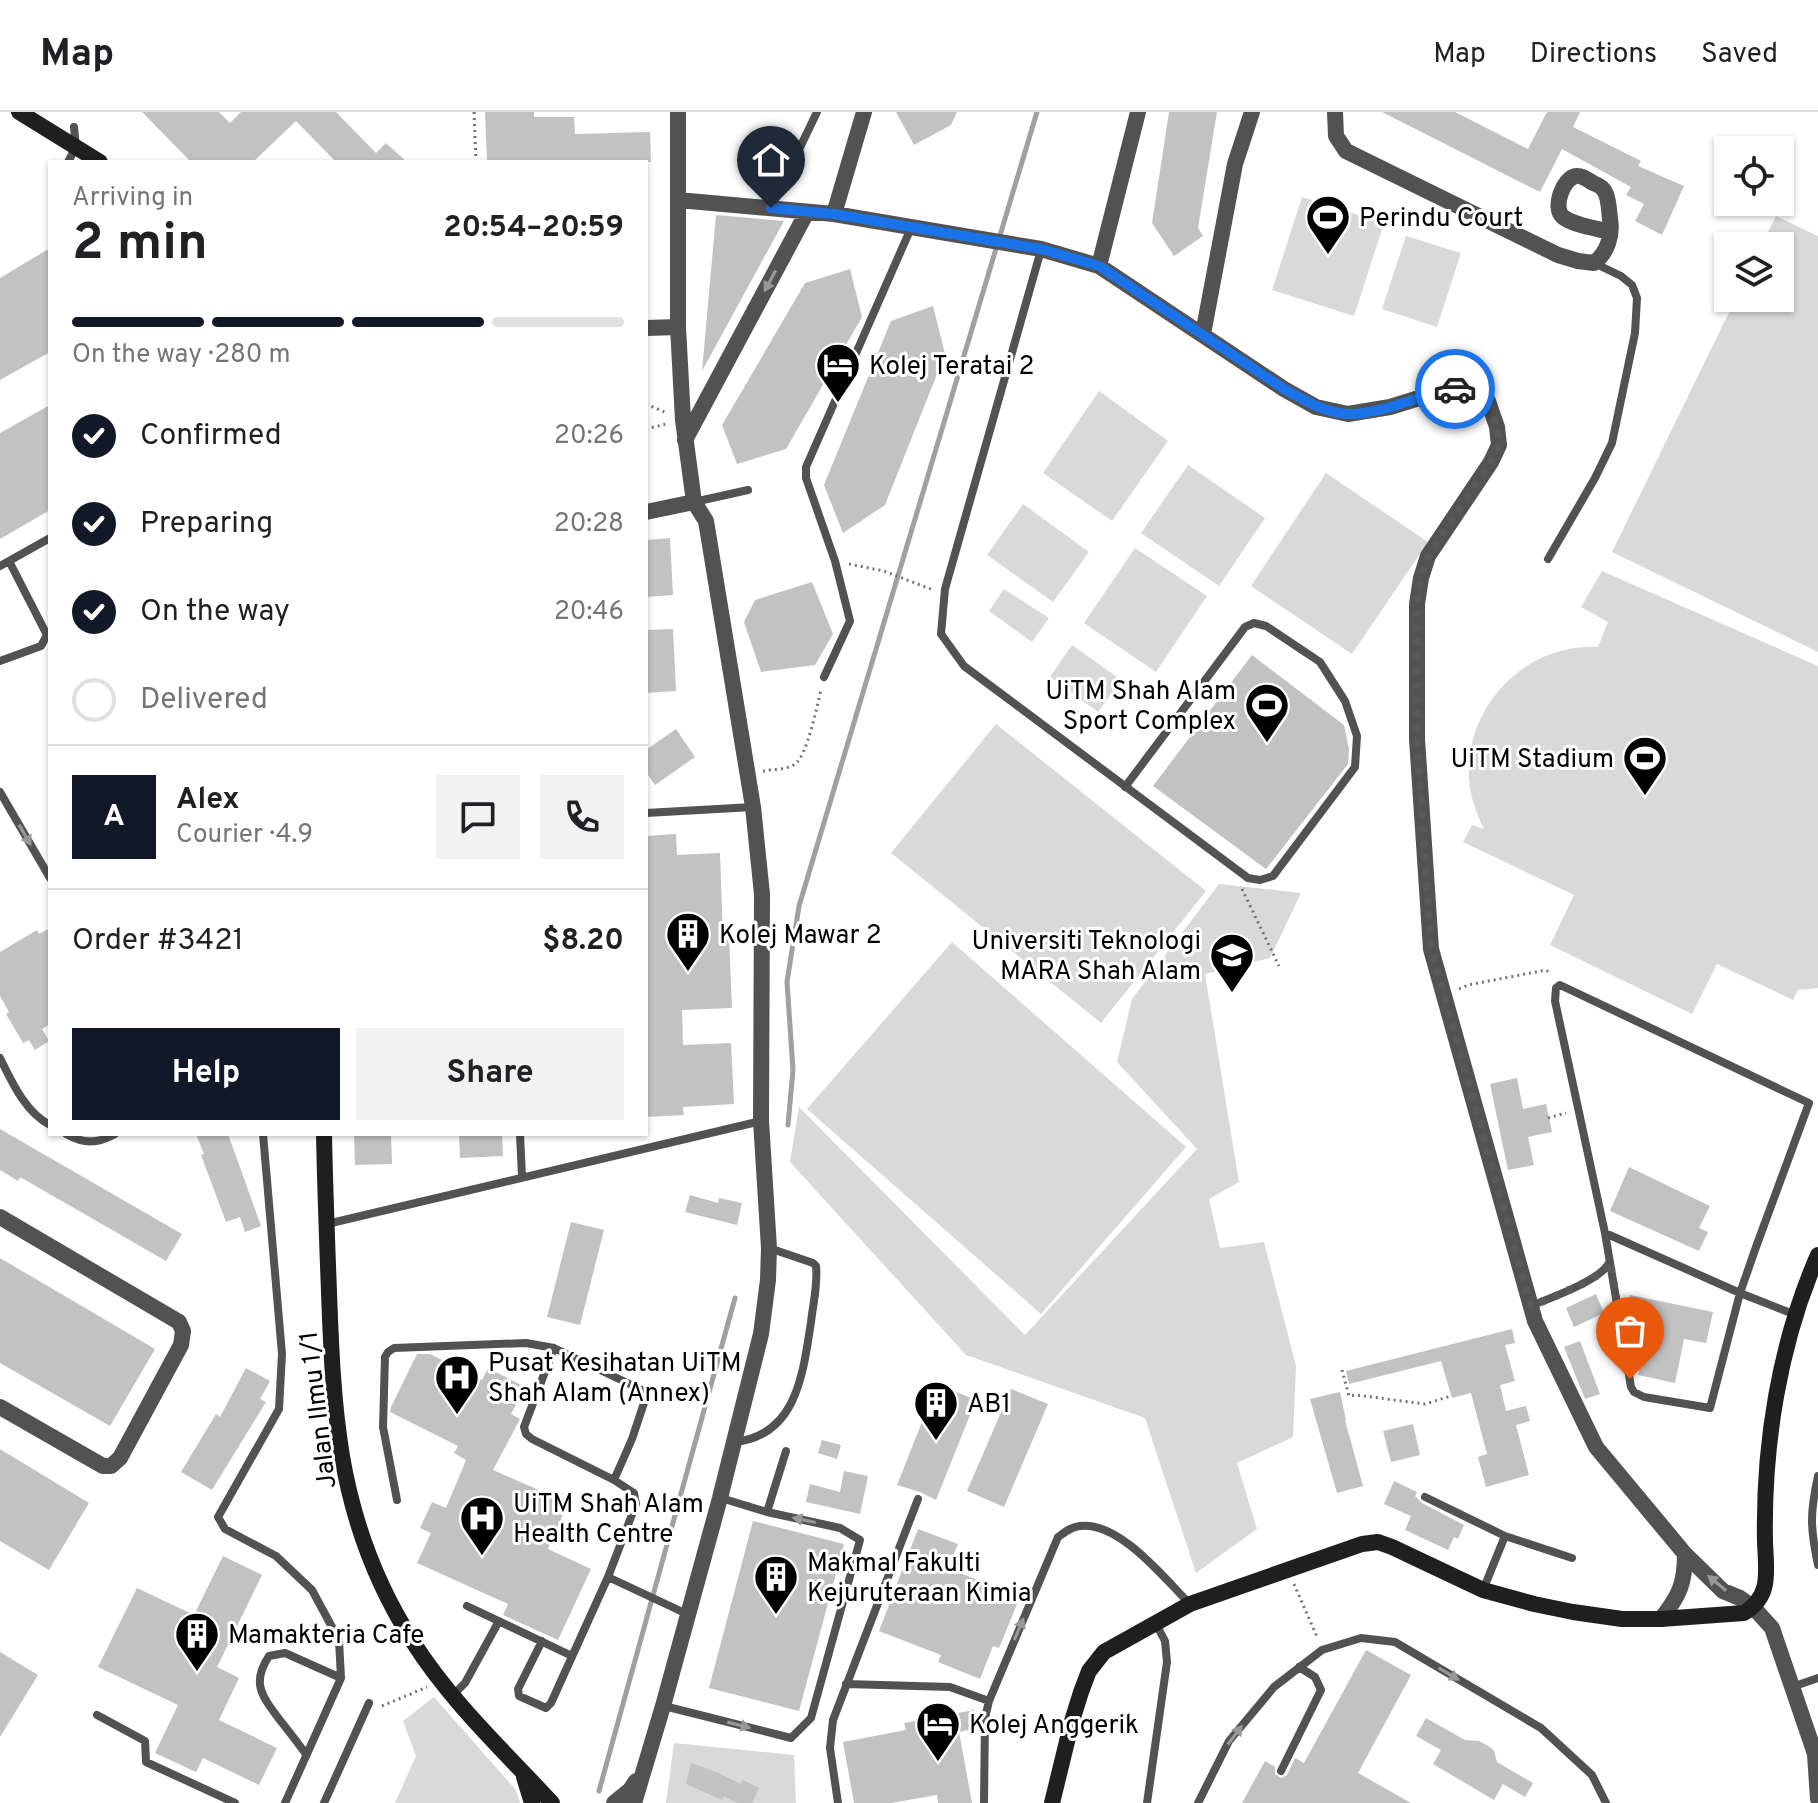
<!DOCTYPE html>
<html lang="en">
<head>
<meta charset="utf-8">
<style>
  body { margin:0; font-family:Overpass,sans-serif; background:#f2f2f2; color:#202124; height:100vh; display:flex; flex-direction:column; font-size:30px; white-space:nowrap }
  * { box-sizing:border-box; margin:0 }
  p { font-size:26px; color:#757577 }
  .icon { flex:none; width:44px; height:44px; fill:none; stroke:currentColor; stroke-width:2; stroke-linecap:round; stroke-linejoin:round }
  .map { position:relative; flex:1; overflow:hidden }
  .panel { position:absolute; left:48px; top:48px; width:600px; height:976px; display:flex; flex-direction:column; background:#fff; border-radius:0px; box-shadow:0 2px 6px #0004 }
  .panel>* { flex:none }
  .buttons { position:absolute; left:1714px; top:24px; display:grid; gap:16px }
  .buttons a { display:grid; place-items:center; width:80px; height:80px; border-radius:0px; background:#fff; box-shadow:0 2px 6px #0004; font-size:40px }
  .pin { position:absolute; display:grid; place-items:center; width:68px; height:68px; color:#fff; margin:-82px -34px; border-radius:50% 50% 50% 0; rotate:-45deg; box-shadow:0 0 8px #0007 }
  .pin .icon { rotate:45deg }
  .courier { position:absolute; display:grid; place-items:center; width:80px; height:80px; margin:-40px; border:6px solid #1a73e8; border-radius:50%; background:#fff; color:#222; box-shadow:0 2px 10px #0007 }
  .overview em { font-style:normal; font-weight:700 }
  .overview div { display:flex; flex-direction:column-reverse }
  .overview { display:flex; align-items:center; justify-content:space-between; height:136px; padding:0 24px }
  h1 { font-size:52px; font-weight:700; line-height:60px }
  .bar { display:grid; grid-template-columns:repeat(4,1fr); gap:12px 8px; align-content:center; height:96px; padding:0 24px }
  .bar i { height:10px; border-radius:6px; background:#e0e0e0 }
  .bar .current { background:#111827 }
  .bar p { grid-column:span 4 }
  .line { display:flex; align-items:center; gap:20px; padding:0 24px; border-top:2px solid #e0e0e0 }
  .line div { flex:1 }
  .round { display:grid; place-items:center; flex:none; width:84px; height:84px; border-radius:0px; background:#f2f2f2 }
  ol { padding:0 24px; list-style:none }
  li { display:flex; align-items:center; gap:24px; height:88px }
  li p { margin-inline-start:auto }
  li .icon { padding:8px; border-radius:50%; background:#111827; color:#fff; stroke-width:4 }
  li:last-child { color:#757577 }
  li i { width:44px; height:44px; border:4px solid #e0e0e0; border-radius:50% }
  .button { display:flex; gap:16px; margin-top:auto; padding:16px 24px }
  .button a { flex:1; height:92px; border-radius:0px; background:#111827; color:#fff; font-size:32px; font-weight:700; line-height:92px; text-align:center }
  .button a+a { background:#f2f2f2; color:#202124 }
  header { display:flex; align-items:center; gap:48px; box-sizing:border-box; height:112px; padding:0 40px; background:#fff; border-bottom:2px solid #e0e0e0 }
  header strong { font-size:38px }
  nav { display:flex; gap:44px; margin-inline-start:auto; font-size:28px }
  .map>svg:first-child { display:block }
</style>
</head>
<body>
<header>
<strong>Map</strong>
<nav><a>Map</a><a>Directions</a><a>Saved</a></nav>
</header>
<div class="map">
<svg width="1818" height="1691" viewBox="0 0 1818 1691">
  <rect width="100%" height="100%" fill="#fff"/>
  <path fill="#d9d9d9" d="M1302,85L1384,111L1354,204L1272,178Z
    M1776,104L1818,124V540L1612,440L1736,186H1780V134H1761Z
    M1406,124L1461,141L1437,215L1382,197Z
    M1099,279L1168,329L1112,409L1043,361Z
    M1188,353L1265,406L1219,474L1141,421Z
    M1326,361L1428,430L1352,542L1251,474Z
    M1023,392L1089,440L1053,490L987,443Z
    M1135,436L1207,484L1156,560L1084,511Z
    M1602,459L1818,554V876L1798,878L1793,888L1717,852L1692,902L1550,833L1574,783L1463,730L1472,713L1484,717C1478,704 1472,690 1470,676C1461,615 1502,554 1561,539C1574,535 1586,535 1598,535L1608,510L1581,495Z
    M1004,477L1049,506L1032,530L989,499Z
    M1072,533L1121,568L1098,600L1050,565Z
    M996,612L1206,779L1101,911L891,741Z
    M1219,772L1301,781L1270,846L1205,862L1239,1070L1209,1087L1220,1136L1264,1130L1296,1254L1293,1325L1237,1351L1257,1417L1196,1461L1145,1306L966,1243L790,1050L799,995L1025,1223L1197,1037L1117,950L1132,887Z
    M952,830L1186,1035L1041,1202L807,997Z
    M434,1585L516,1678L520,1691H395L416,1644L403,1609Z
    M674,1631L794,1643L796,1691H666Z"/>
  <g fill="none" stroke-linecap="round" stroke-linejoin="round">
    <path stroke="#a0a0a0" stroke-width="5" d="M788,1013L793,958L787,870L799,794L1037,0
      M599,1679L735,1186"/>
  </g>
  <path fill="#c2c2c2" d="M142,0H219L230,11L241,0H336L376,41L386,31L407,50H336L296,9L253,50H191Z
    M485,0H534V5H574L575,22L650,20L651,50H487Z
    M896,0H957L951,13L914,33Z
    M1169,0H1217L1198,116L1203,124L1174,144L1152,111Z
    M1382,0H1455L1528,37L1547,0H1580L1573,15L1641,49L1638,54L1684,74L1662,123L1635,109L1644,92L1626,83L1631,75L1562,37L1540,80Z
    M716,103L784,109L702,259Z
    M50,136V240L0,268V166Z
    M850,157L862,205L786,337L737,352L722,313L805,171Z
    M933,194L945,242L885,393L843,421L824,373L891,209Z
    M50,293V398L0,427V321Z
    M670,426L673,483L646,485V428Z
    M812,470L833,522L815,553L761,560L744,510L755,488Z
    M673,517L676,579L646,581V518Z
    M1252,543L1344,613L1349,637L1348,652L1266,757L1153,674Z
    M676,617L695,645L655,673L646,660V638Z
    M676,722L677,743L720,741L723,826H729L732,896L682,898L683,933L731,931L734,992L683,995L684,1003L646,1005V724Z
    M50,816V912L42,917L49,929L35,938L29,928L23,931L6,902L9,900L0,884V840L37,818L39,822Z
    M1517,966L1523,997L1546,992L1552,1020L1528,1025L1534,1053L1508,1058L1490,972Z
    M0,1017L182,1122L166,1149L20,1065L18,1069L0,1058Z
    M196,1022H228L261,1114L245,1120L240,1105L226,1110L201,1043L204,1042Z
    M354,1022H391L392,1052L355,1053Z
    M459,1022H502L503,1044L460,1046Z
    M1629,1055L1710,1094L1699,1116L1708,1120L1699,1139L1610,1099Z
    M690,1083L718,1091L719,1086L742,1091L737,1113L685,1100Z
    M571,1110L604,1118L580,1213L547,1205Z
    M0,1146L155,1237L110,1314L0,1251Z
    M1596,1182L1604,1201L1574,1215L1566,1196Z
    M1630,1183L1713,1200L1706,1231L1684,1227L1675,1271L1638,1263L1648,1220L1628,1216L1626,1202Z
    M1512,1217L1515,1231L1505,1233L1515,1269L1500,1273L1506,1299L1526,1294L1530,1309L1516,1313L1529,1363L1486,1375L1478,1345L1487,1342L1471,1281L1452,1286L1441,1249L1349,1272L1346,1259Z
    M1580,1229L1600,1282L1585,1287L1564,1235Z
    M417,1242H430L482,1268L488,1256L525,1275L511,1302L520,1307L493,1358L568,1391L548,1437L591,1457L558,1528L503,1503L508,1492L417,1451L431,1421L420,1416L432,1390L446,1396L466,1348L454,1341L458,1334L390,1300L391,1295Z
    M246,1256L270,1269L260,1287L266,1290L212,1378L181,1360L216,1302L220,1305Z
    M937,1272L976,1288L936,1388L920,1380L897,1373Z
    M1011,1277L1048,1292L1004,1395L967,1379Z
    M1340,1280L1346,1308H1345L1363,1374L1337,1381L1310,1287Z
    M1413,1312L1420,1343L1391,1350L1383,1319Z
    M822,1328L841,1333L837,1347L818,1341Z
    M0,1337L89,1391L49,1458L0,1429Z
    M844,1359L868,1364L860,1402L806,1390L810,1372L840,1380Z
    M1394,1369L1417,1380L1415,1384L1422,1391L1464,1413L1458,1427L1454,1425L1448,1438L1405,1418L1411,1404L1384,1392Z
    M753,1409L844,1432L799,1599L709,1576Z
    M918,1417L958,1432L948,1456L1020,1485L999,1536L993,1534L980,1567L938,1550L941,1543L879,1519Z
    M223,1444L262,1463L217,1555L239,1566L219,1608L277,1636L259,1673L203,1646L196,1660L155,1641L178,1593L98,1555L137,1476L194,1503Z
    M1366,1538L1411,1563L1358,1661L1411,1691H1242L1265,1649L1275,1655V1662L1281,1666L1287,1663L1295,1646L1304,1651Z
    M0,1540L38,1563L0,1625Z
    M974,1598L977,1616L959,1620L972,1691H938L937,1683L891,1691H854L843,1630L906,1618L904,1611Z
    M1426,1606L1465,1628L1479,1629L1490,1635L1494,1639L1497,1650L1533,1671L1525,1685L1503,1672L1494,1688L1433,1652L1441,1638L1416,1624Z
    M691,1651L716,1660L741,1672L743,1668L759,1676L752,1691H737L724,1684L722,1688L686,1672Z"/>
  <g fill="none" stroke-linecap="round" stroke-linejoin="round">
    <path stroke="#747474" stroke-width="3" stroke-dasharray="2 4" stroke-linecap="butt" d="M474,0L476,50
      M646,292L667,301
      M646,317L666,312
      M849,452L884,459L933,478
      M763,659C772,657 787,658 795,652C807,644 817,594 821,578
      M1242,777L1279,854
      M1459,877L1468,873L1546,858L1551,862
      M1548,1006L1566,1001
      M1342,1258L1349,1284L1356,1283L1425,1292L1451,1284
      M1294,1472L1318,1527
      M382,1594L427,1575"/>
    <path stroke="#525252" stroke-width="8" d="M68,50L76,35L74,15
      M771,96L817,0
      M1041,138L945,477L941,522L964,554L1248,766L1260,768L1273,764L1355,655L1357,624L1345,589L1320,550L1266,514L1254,511L1245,515L1125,675
      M694,390L748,378
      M1548,447L1595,366L1612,331L1635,221L1637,186L1632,173L1621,164L1594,151
      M0,454L50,426
      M0,549L41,534L47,523L9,449
      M824,565L850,509L835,449L806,366V355L911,116
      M0,680L50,766
      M646,701L753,695
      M1560,873L1809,991L1756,1135L1740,1181L1710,1296L1644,1285L1634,1280L1631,1275L1605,1121L1555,889L1556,876Z
      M0,946C12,970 25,1000 50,1013
      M66,1022C84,1032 97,1032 115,1022
      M263,1022L282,1242L279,1297L218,1405L225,1417L276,1444L312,1478L339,1528L341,1566L285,1691
      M520,1022L522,1065
      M327,1112L761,1009
      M1605,1121L1740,1181L1796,1203
      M1531,1194C1550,1186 1601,1168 1609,1151
      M554,1236L524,1315L526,1322L532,1327L614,1368L634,1381L636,1392L608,1465
      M734,1330C797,1324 803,1261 811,1210C813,1192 818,1173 816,1154L813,1151L769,1136
      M1818,1364C1810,1401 1810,1415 1818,1453
      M1425,1385L1505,1424L1483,1478
      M397,1388L383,1315L385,1245L388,1240L394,1236L526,1231L554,1236L640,1277L644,1283L645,1288L632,1327L614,1368
      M767,1400L786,1339
      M1505,1424L1572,1446
      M467,1494L572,1544
      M542,1529L518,1577L519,1584L546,1596L551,1591L608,1465L687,1502
      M846,1572L950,1575L989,1589
      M1792,1575L1818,1566
      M452,1584L465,1571L499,1509
      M664,1594L791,1626L811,1606L860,1428L840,1416L767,1400L721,1386
      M97,1603L145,1629L146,1650L235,1691
      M306,1642C297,1630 288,1618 279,1607C262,1584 251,1571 269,1544L285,1541L341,1566
      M1281,1659L1321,1578L1315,1565L1299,1555
      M324,1691L369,1591
      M838,1691L830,1636L833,1608L918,1387
      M984,1691L985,1606L989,1589L1058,1425C1065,1420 1071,1415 1080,1414C1119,1409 1164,1466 1189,1491
      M1147,1691L1167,1550L1165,1529L1156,1512
      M1198,1691L1229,1629L1274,1575L1322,1538L1361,1526L1395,1530L1541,1616L1592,1663L1606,1691"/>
    <path stroke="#525252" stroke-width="16" d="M1335,0L1336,24L1346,39L1558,143L1578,149L1594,151C1607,141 1613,124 1610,107C1609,99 1609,90 1606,82C1604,76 1599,73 1593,71C1588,68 1581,63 1576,64C1563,66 1552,96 1563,105C1575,114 1596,116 1610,120
      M678,88L834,102L1041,137L1099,154L1284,277L1316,295L1348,302L1390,295L1442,279L1470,276L1480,281L1488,289L1497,315L1499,333L1491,350L1428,444L1421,466L1417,492V627L1431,837L1535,1209L1596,1335L1685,1442L1723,1479L1740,1486L1753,1495L1772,1516L1815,1642L1818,1687
      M834,102L864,0
      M1099,154L1138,0
      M646,216L678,215
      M1203,222L1235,52L1252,0
      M685,328L807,100
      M646,400L694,390
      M0,1105L179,1210L183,1219L181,1233L120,1346L111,1354H103L0,1295
      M1661,1507C1679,1484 1685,1472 1685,1442
      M614,1691L630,1678L636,1669
      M634,1691L663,1594L720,1386L761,1222L768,1168L769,1136L761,1009L762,782L753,695L706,409L694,390L683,308L678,215V0"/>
    <path stroke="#1f1f1f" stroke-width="16" d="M19,0L100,50
      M324,1022C325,1075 327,1127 329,1180C331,1235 333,1290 342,1344C353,1409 377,1474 413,1530C451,1590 504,1639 552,1691
      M524,1665L532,1691
      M1052,1691L1072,1609L1081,1580L1089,1559L1104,1540L1190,1492L1362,1432L1378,1430L1392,1435L1483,1478L1534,1492L1573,1500L1622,1507H1661L1744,1501C1772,1484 1766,1459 1765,1430C1763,1334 1779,1232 1818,1143"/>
  </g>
  <defs><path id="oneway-solid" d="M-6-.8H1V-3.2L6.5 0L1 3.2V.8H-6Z" transform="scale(2)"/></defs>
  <g fill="#979797">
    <use href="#oneway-solid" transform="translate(770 169) rotate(118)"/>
    <use href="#oneway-solid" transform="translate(25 723) rotate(60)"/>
    <use href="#oneway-solid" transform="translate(804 1408) rotate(-168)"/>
    <use href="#oneway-solid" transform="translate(1717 1471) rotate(-140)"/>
    <use href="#oneway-solid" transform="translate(1019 1517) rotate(-67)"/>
    <use href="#oneway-solid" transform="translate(1449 1562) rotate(31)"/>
    <use href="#oneway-solid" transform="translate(739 1613) rotate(14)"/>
    <use href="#oneway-solid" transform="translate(1235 1623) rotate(-53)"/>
  </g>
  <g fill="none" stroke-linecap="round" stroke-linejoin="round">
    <path stroke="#595959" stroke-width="8" stroke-dasharray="0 14.4" d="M1455,277L1470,276L1480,281L1488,289L1497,315L1499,333L1491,350L1428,444L1421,466L1417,492V627L1431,837L1531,1194C1550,1186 1601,1168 1610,1150L1630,1267"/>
    <path stroke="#1a73e8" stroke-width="10" d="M771,96L834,102L1041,137L1099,154L1284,277C1304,288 1326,302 1349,302C1384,302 1420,282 1455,277"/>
  </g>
  <defs>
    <g id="stadium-pin" transform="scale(2.3)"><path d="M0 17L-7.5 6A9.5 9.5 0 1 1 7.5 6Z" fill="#000" stroke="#fff"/><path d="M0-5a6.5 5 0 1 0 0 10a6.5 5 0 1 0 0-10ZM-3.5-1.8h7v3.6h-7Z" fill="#fff"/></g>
    <g id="hotel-pin" transform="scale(2.3)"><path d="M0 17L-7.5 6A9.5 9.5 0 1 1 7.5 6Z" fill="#000" stroke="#fff"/><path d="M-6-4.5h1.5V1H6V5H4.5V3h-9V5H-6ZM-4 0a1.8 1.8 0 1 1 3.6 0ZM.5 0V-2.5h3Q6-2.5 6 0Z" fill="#fff"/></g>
    <g id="building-pin" transform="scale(2.3)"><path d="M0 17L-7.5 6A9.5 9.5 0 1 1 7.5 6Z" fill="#000" stroke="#fff"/><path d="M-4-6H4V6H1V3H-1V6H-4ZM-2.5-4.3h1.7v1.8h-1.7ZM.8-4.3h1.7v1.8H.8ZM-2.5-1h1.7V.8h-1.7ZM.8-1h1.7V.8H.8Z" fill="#fff"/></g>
    <g id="university-pin" transform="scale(2.3)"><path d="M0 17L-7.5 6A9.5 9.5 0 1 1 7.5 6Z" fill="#000" stroke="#fff"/><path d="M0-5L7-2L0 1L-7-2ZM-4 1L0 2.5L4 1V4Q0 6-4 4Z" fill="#fff"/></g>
    <g id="hospital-pin" transform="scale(2.3)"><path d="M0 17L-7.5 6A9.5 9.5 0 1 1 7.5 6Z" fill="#000" stroke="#fff"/><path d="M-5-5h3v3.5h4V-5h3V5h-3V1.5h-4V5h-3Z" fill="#fff"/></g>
  </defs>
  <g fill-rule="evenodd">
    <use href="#stadium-pin" x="1328" y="105"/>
    <use href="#hotel-pin" x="838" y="253"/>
    <use href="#stadium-pin" x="1267" y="593"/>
    <use href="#stadium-pin" x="1645" y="646"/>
    <use href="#building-pin" x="688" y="822"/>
    <use href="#university-pin" x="1232" y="843"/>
    <use href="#hospital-pin" x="457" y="1265"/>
    <use href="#building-pin" x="936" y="1291"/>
    <use href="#hospital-pin" x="482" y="1406"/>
    <use href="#building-pin" x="776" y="1465"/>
    <use href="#building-pin" x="197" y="1522"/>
    <use href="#hotel-pin" x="938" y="1612"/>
  </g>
  <g text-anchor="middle" stroke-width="6" stroke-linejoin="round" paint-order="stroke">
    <g font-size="26" fill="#000" stroke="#fff" text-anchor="start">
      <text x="1359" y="114">Perindu Court</text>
      <text x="869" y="262">Kolej Teratai 2</text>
      <text x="1236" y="587" text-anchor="end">UiTM Shah Alam<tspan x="1236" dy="30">Sport Complex</tspan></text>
      <text x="1614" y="655" text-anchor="end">UiTM Stadium</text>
      <text x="719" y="831">Kolej Mawar 2</text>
      <text x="1201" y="837" text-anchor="end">Universiti Teknologi<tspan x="1201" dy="30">MARA Shah Alam</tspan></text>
      <text x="488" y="1259">Pusat Kesihatan UiTM<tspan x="488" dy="30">Shah Alam (Annex)</tspan></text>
      <text x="967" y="1300">AB1</text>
      <text x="513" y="1400">UiTM Shah Alam<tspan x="513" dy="30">Health Centre</tspan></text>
      <text x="807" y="1459">Makmal Fakulti<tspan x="807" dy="30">Kejuruteraan Kimia</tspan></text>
      <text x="228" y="1531">Mamakteria Cafe</text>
      <text x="969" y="1621">Kolej Anggerik</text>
    </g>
    <g font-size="26" fill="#000" stroke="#fff">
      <text transform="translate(317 1298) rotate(-97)" y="9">Jalan Ilmu 1/1</text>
    </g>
  </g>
</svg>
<div class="buttons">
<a><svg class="icon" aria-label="locate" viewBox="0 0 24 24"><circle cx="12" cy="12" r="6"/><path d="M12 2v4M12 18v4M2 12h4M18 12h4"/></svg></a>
<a><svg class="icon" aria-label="layers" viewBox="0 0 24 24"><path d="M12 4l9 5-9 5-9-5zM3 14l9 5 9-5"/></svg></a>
</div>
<div class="pin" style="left:1630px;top:1267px;background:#ea580c"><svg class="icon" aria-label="bag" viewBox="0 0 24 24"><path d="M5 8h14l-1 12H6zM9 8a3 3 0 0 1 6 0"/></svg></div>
<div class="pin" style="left:771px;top:96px;background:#1f2937"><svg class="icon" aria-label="home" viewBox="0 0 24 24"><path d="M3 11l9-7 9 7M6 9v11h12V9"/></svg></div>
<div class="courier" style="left:1455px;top:277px"><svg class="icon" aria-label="car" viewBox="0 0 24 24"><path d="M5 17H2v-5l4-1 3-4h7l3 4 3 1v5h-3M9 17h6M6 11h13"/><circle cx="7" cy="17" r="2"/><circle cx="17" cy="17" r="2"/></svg></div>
<section class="panel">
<div class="overview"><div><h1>2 min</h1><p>Arriving in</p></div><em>20:54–20:59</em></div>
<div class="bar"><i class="current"></i><i class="current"></i><i class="current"></i><i></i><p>On the way · 280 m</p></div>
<ol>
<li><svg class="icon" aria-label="check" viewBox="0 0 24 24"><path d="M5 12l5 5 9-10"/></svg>Confirmed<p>20:26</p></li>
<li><svg class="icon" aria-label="check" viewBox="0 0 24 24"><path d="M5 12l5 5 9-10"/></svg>Preparing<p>20:28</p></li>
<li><svg class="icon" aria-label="check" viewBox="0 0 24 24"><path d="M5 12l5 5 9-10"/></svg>On the way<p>20:46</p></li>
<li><i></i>Delivered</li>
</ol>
<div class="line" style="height:144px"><b class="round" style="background:#111827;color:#fff">A</b><div><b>Alex</b><p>Courier · 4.9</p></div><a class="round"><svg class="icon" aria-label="chat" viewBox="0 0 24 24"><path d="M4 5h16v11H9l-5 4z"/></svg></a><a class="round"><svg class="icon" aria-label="phone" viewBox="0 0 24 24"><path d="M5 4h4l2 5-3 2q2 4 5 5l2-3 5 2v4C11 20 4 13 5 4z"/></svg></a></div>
<div class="line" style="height:104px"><div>Order #3421</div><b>$8.20</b></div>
<div class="button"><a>Help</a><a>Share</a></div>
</section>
</div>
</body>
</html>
